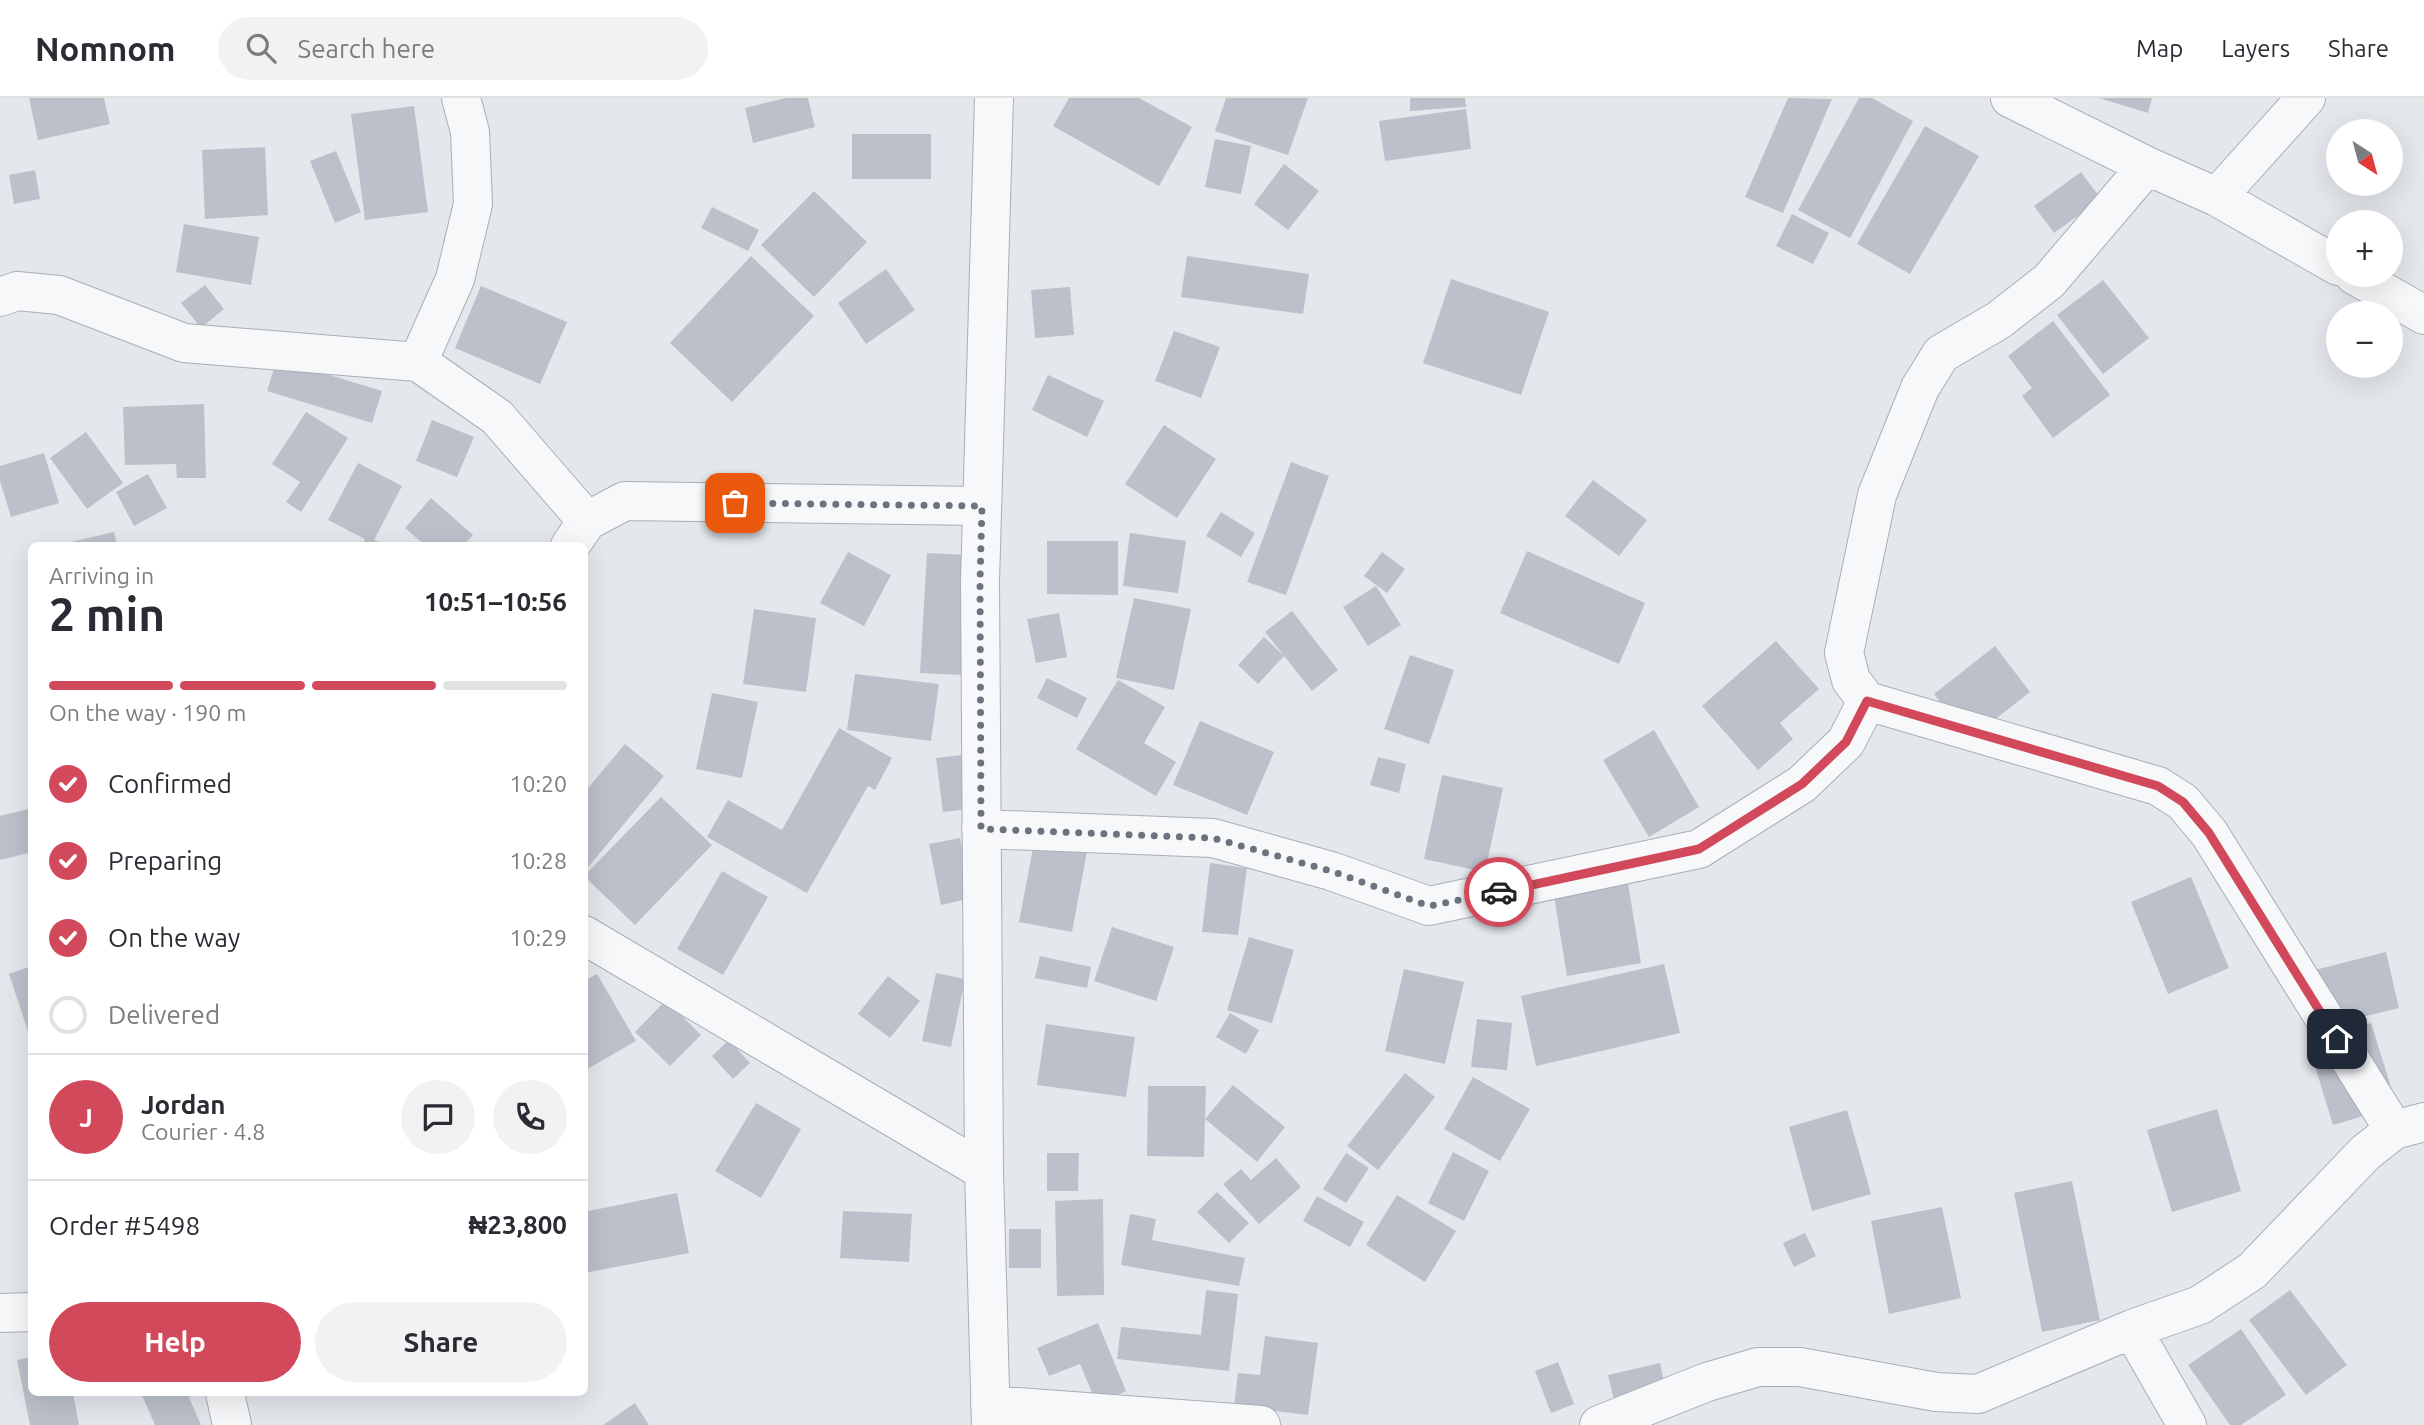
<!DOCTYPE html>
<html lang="en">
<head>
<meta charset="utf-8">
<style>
  body { margin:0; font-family:Ubuntu,sans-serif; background:#f2f2f3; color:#2b2b33; height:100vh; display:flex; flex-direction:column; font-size:26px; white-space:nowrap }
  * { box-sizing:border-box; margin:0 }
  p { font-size:23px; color:#7c7c81 }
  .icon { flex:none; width:38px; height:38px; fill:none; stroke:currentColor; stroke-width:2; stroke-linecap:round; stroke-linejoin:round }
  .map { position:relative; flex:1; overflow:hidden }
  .sheet { position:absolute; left:28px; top:444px; width:560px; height:854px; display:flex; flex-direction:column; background:#fff; border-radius:10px; box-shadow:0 7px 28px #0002 }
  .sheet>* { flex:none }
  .needle { width:46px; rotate:144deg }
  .tools { position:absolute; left:2326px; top:21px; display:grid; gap:14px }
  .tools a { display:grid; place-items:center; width:77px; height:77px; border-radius:50%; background:#fff; box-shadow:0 7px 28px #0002; font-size:35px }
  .pin { position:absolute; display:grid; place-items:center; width:60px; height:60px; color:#fff; margin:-30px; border-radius:14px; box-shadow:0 4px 10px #0006 }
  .courier { position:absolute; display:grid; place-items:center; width:70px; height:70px; margin:-35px; border:5px solid #d1495b; border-radius:50%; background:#fff; color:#222; box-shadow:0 2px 9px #0007 }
  .overview em { font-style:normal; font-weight:700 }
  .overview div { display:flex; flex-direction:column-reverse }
  .overview { display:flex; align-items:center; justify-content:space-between; height:119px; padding:0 21px }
  h1 { font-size:46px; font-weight:700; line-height:52px }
  .bar { display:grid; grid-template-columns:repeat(4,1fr); gap:10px 7px; align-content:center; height:84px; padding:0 21px }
  .bar i { height:9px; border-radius:5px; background:#e1e1e2 }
  .bar .on { background:#d1495b }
  .bar p { grid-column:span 4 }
  .line { display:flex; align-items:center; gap:18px; padding:0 21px; border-top:2px solid #e1e1e2 }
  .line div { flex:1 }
  .round { display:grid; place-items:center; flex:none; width:74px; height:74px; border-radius:37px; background:#f2f2f3 }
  ol { padding:0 21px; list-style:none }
  li { display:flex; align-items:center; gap:21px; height:77px }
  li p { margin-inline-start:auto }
  li .icon { padding:7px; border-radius:50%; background:#d1495b; color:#fff; stroke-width:4 }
  li:last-child { color:#7c7c81 }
  li i { width:38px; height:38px; border:4px solid #e1e1e2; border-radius:50% }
  .primary-button { display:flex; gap:14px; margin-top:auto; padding:14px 21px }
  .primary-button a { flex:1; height:80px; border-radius:42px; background:#d1495b; color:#fff; font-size:28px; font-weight:700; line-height:80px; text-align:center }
  .primary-button a+a { background:#f2f2f3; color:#2b2b33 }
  header { display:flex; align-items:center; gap:42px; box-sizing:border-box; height:98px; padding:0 35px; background:#fff; border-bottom:2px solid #e1e1e2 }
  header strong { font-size:33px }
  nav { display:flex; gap:38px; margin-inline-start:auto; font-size:24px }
  .search { width:490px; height:63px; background:#f2f2f3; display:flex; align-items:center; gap:18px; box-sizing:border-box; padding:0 24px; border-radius:38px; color:#7c7c81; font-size:26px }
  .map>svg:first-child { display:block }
</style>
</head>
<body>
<header>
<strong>Nomnom</strong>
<div class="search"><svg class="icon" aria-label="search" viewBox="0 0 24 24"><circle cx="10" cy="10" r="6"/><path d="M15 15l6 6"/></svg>Search here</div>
<nav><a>Map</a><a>Layers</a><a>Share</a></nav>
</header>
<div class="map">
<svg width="2424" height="1327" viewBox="0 0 2424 1327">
  <rect width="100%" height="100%" fill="#e4e7ec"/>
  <path fill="#bbc0ca" d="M29,0H104L110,26L38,42Z
    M786,0H808L815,29L753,45L745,10Z
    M1069,0H1139L1192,29L1159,88L1053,28Z
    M1226,0H1308L1288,57L1215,33Z
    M1410,0H1465L1466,9L1410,13Z
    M1788,0L1832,1L1783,115L1745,99Z
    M1859,0H1872L1913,23L1850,140L1798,112Z
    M2099,0H2152L2148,15Z
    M414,8L428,114L365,122L351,16Z
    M1466,11L1471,51L1385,63L1379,23Z
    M1925,28L1979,58L1910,176L1857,146Z
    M852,36H931V81H852Z
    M1215,41L1251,48L1241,96L1205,89Z
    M265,49L268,117L205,121L202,52Z
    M336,53L361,114L335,125L310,63Z
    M1284,66L1319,93L1288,132L1254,106Z
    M35,72L40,101L14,106L9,77Z
    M2081,74L2101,101L2054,135L2034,108Z
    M814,93L867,144L814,199L761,147Z
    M712,109L759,132L748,153L701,130Z
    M1792,116L1829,135L1813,166L1776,148Z
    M184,126L259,139L251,187L176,174Z
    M751,158L814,218L732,304L670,245Z
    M1187,158L1309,176L1303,216L1181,199Z
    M886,171L915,212L866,246L838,205Z
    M1451,181L1549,214L1521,297L1423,265Z
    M2103,182L2149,240L2103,276L2057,217Z
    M205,187L224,211L201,230L181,205Z
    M481,188L567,224L540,286L455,250Z
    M1070,189L1074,237L1035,240L1031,192Z
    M2053,223L2110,297L2053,340L2022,298L2032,290L2008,258Z
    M1174,233L1220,249L1201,300L1155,283Z
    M277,261L382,293L372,325L267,293Z
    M1048,277L1104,303L1087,339L1032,312Z
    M204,306L206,380H177L176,366L125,367L123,309Z
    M306,314L348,340L301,414L286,404L300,384L272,366Z
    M432,322L474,339L457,379L416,363Z
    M1164,327L1216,361L1177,420L1125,386Z
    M86,334L123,385L87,411L50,360Z
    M44,355L59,405L11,419L0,383V368Z
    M1291,364L1329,378L1286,497L1247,484Z
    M358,365L402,388L374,442L389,448H362L365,441L328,422Z
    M148,376L167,410L134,428L116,394Z
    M1593,382L1647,422L1619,458L1565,418Z
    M431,400L473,437L463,448H426L405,430Z
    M1221,414L1255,435L1241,459L1206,438Z
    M114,434L117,448H58V447Z
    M1130,435L1186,443L1178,495L1123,488Z
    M1047,443H1118V497L1047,496Z
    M1527,453L1645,505L1619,566L1500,515Z
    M848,454L891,477L864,528L820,505Z
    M1382,454L1405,471L1387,495L1364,478Z
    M927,455L970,457L963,577L920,575Z
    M1376,488L1401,527L1368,548L1343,509Z
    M1134,500L1191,511L1174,592L1116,580Z
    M754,511L816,520L806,594L743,586Z
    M1292,513L1338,572L1312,593L1265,534Z
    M1059,515L1067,559L1036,565L1027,521Z
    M1264,539L1284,558L1258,586L1238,567Z
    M1776,543L1819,591L1780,625L1793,641L1758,672L1702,608Z
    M1995,548L2030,594L1970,641L1934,596Z
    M1410,557L1454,572L1429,646L1384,631Z
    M855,576L939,586L931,643L847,632Z
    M1047,580L1087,600L1077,620L1037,600Z
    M1118,582L1165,609L1144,645L1176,664L1156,698L1076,651Z
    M712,595L758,604L742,680L696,671Z
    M1200,623L1274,654L1247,717L1173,687Z
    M839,630L892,660L875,692L868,688L807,795L707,739L728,702L782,732Z
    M1654,632L1699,709L1649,739L1603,662Z
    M625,646L664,678L584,774V695Z
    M962,657L969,711L943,714L936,660Z
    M1378,659L1406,666L1399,695L1370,687Z
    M1442,677L1503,690L1485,774L1424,761Z
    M661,699L712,747L635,827L584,778Z
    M32,710V754L0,762V718Z
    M1035,739L1088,748L1072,834L1019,824Z
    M960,740L972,800L941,807L929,746Z
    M1210,765L1247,770L1238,837L1202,834Z
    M722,773L768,799L723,877L677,851Z
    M2191,779L2229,870L2168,896L2131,804Z
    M1628,785L1641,865L1567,878L1554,798Z
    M1112,829L1174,849L1156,903L1094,883Z
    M1249,839L1294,852L1272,925L1227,912Z
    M2386,854L2399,910L2325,928L2311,873Z
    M1040,858L1091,869L1087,890L1035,880Z
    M1664,866L1680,935L1536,968L1521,898Z
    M32,868V942H31L9,876Z
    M1404,871L1464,884L1445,966L1385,953Z
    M936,875L965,881L951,949L922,943Z
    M597,876L636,943L584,973V883Z
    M888,878L920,903L890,940L858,916Z
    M666,902L701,937L670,968L635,934Z
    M1230,915L1259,932L1246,956L1216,939Z
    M1477,921L1512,925L1507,972L1471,969Z
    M2371,925L2397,1008L2333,1027L2308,945Z
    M1046,926L1135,939L1126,999L1037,987Z
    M729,942L750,965L733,981L712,958Z
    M1405,975L1435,999L1378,1072L1347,1048Z
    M1473,979L1530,1011L1500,1063L1444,1031Z
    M1233,987L1285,1029L1257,1064L1205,1021L1204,1059L1147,1058L1148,988H1206L1205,1021Z
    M756,1005L801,1031L761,1100L715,1073Z
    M2217,1011L2241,1093L2172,1114L2147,1032Z
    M1847,1012L1871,1096L1812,1113L1789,1029Z
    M1453,1054L1489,1073L1464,1123L1428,1105Z
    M1047,1055H1079L1078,1093H1047Z
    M1346,1055L1369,1070L1346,1105L1323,1091Z
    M1276,1060L1301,1089L1259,1126L1223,1086L1241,1071L1251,1082Z
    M2072,1083L2100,1222L2042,1234L2014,1095Z
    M1217,1094L1249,1125L1229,1145L1197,1114Z
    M677,1095L689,1155L584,1175V1114Z
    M1397,1097L1456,1133L1425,1184L1366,1147Z
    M1317,1098L1364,1124L1350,1149L1303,1123Z
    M1103,1101L1104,1197L1057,1198L1055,1103Z
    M1942,1109L1961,1200L1889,1216L1871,1123Z
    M843,1113L912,1116L909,1164L840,1160Z
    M1130,1116L1156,1121L1152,1142L1245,1160L1239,1188L1121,1167Z
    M1009,1131H1041V1170H1009Z
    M1805,1135L1816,1158L1794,1169L1783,1145Z
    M1206,1192L1238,1196L1229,1273L1117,1261L1121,1229L1201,1237Z
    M2290,1192L2347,1267L2306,1297L2249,1222Z
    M1098,1225L1126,1293L1097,1306L1080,1266L1049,1278L1037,1250Z
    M2241,1231L2286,1297L2241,1327H2230L2188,1267Z
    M1265,1238L1318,1245L1308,1317L1234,1308L1238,1275L1260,1277Z
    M32,1259V1295H73L79,1327H30L17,1262Z
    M1558,1264L1574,1306L1551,1315L1535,1273Z
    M1660,1265L1667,1298L1616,1310L1608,1277Z
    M141,1295H187L201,1327H155Z
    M635,1305L649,1327H603Z"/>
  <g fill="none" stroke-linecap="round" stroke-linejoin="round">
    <g stroke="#a9aeb7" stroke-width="40">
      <path id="minor" d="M2010,0L2147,68L2217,99L2338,168
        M2147,68L2049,183L1999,222L1941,256L1920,290L1877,397L1844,555L1851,582L1867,603L2158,688L2183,704L2209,735L2394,1032
        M2217,99L2306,0
        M2354,177L2424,217
        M0,199L17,193L59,197L184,245L418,264L497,319L587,423
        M418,264L455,181L473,106L470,34L461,0
        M570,448L587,423L625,403L982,408
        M981,731L1213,740L1331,773L1429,808L1699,751L1802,686L1846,644L1867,603
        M584,837L984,1073
        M0,1215L32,1214
        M2132,1231L2187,1327
        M225,1295L232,1327
        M990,1307L1261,1327
        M991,1327L984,1073L980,484L994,0
        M1599,1327L1707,1284L1758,1269H1800L1936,1294L1978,1296L2132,1231L2200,1207L2252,1173L2365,1055L2394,1032L2424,1024"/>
    </g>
    <use href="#minor" stroke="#f7f8fa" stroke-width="38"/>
  </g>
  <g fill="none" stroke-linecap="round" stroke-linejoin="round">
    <path stroke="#6c737f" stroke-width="7" stroke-dasharray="0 12.6" d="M735,405L982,408L980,484L981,731L1213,740L1331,773L1429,808L1499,794"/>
    <path stroke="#d1495b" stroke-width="9" d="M1499,794L1699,751L1802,686L1846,644L1867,603L2158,688L2183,704L2209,735L2337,941"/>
  </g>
</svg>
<div class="tools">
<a><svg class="needle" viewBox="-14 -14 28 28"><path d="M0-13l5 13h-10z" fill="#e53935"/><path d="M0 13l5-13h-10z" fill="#7c7c81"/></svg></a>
<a>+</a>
<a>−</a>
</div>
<div class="pin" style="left:735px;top:405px;background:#ea580c"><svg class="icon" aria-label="bag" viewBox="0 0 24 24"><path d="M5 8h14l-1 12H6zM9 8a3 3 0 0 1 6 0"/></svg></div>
<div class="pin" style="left:2337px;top:941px;background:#1f2937"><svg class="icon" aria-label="home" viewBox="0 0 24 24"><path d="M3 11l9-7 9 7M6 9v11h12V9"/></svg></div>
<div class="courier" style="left:1499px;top:794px"><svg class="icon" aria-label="car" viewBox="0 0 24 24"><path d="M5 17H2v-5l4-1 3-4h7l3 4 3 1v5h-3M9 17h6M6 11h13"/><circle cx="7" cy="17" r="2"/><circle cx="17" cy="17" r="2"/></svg></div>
<section class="sheet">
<div class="overview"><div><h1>2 min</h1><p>Arriving in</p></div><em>10:51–10:56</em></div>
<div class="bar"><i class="on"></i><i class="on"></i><i class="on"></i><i></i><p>On the way · 190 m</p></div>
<ol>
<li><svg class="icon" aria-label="check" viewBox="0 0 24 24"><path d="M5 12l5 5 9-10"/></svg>Confirmed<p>10:20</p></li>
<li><svg class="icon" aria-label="check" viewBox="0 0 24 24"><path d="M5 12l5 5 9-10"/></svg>Preparing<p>10:28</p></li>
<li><svg class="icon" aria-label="check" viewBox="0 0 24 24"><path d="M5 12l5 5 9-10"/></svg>On the way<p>10:29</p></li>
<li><i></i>Delivered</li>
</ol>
<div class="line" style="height:126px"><b class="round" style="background:#d1495b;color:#fff">J</b><div><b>Jordan</b><p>Courier · 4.8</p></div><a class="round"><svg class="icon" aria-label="chat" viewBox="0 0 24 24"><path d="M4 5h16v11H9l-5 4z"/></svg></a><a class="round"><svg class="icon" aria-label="phone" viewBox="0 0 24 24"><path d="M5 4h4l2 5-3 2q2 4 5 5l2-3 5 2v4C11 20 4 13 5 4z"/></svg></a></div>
<div class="line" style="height:91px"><div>Order #5498</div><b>₦23,800</b></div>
<div class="primary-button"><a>Help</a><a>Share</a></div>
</section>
</div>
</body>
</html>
